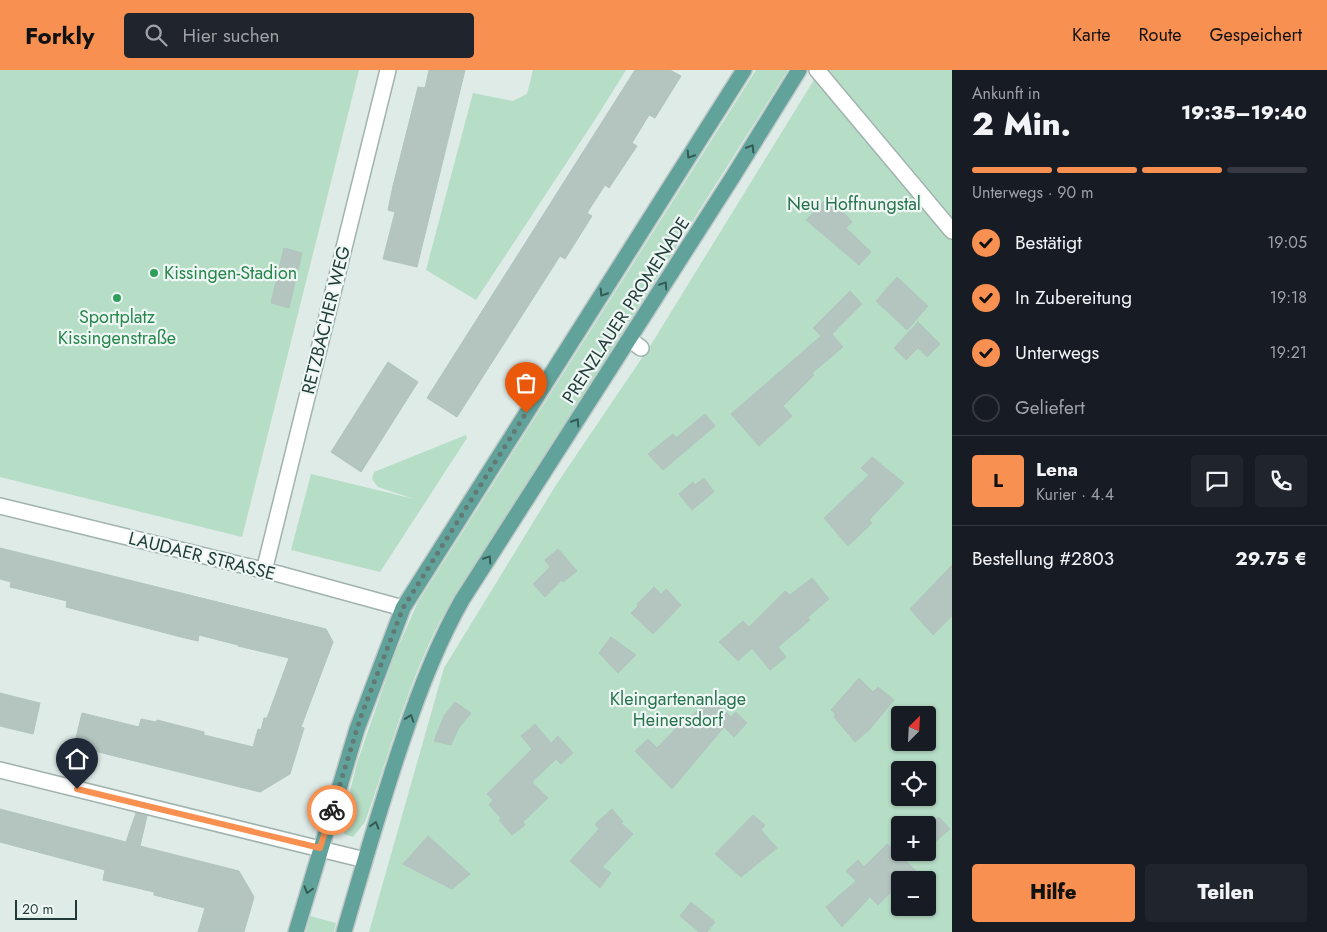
<!DOCTYPE html>
<html lang="de">
<head>
<meta charset="utf-8">
<style>
  body { margin:0; font-family:Jost,sans-serif; background:#20242c; color:#f1f3f6; height:100vh; display:flex; flex-direction:column; font-size:19px; white-space:nowrap }
  * { box-sizing:border-box; margin:0 }
  p { font-size:16px; color:#9ea1a6 }
  .icon { flex:none; width:28px; height:28px; fill:none; stroke:currentColor; stroke-width:2; stroke-linecap:round; stroke-linejoin:round }
  .map { position:relative; flex:1; overflow:hidden }
  .side { display:flex; flex-direction:column; background:#171b24; width:375px }
  .side>* { flex:none }
  .needle { width:32px; rotate:24deg }
  .tools { position:absolute; left:891px; top:636px; display:grid; gap:10px }
  .tools a { display:grid; place-items:center; width:45px; height:45px; border-radius:5px; background:#171b24; box-shadow:0 1px 4px #0004; font-size:25px }
  .scale { position:absolute; left:15px; bottom:12px; width:62px; box-sizing:border-box; padding-left:5px; border:2px solid #1f3b37; border-top:0; font-size:14px; line-height:18px; white-space:nowrap; color:#1f3b37; -webkit-text-stroke:4px #eff7f4; paint-order:stroke }
  .pin { position:absolute; display:grid; place-items:center; width:42px; height:42px; color:#fff; margin:-51px -21px; border-radius:50% 50% 50% 0; rotate:-45deg; box-shadow:0 0 5px #0007 }
  .pin .icon { rotate:45deg }
  .courier { position:absolute; display:grid; place-items:center; width:50px; height:50px; margin:-25px; border:4px solid #f79050; border-radius:50%; background:#fff; color:#222; box-shadow:0 1px 6px #0007 }
  .head em { font-style:normal; font-weight:800 }
  .head div { display:flex; flex-direction:column-reverse }
  .head { display:flex; align-items:center; justify-content:space-between; height:85px; padding:0 20px }
  h1 { font-size:32px; font-weight:800; line-height:38px }
  .bar { display:grid; grid-template-columns:repeat(4,1fr); gap:8px 5px; align-content:center; height:60px; padding:0 20px }
  .bar i { height:6px; border-radius:4px; background:#363941 }
  .bar .active { background:#f79050 }
  .bar p { grid-column:span 4 }
  .line { display:flex; align-items:center; gap:12px; padding:0 20px; border-top:1px solid #363941 }
  .line div { flex:1 }
  .round { display:grid; place-items:center; flex:none; width:52px; height:52px; border-radius:5px; background:#20242c }
  ol { padding:0 20px; list-style:none }
  li { display:flex; align-items:center; gap:15px; height:55px }
  li p { margin-inline-start:auto }
  li .icon { padding:5px; border-radius:50%; background:#f79050; color:#111; stroke-width:4 }
  li:last-child { color:#9ea1a6 }
  li i { width:28px; height:28px; border:2px solid #363941; border-radius:50% }
  .cta { display:flex; gap:10px; margin-top:auto; padding:10px 20px }
  .cta a { flex:1; height:58px; border-radius:5px; background:#f79050; color:#111; font-size:20px; font-weight:800; line-height:58px; text-align:center }
  .cta a+a { background:#20242c; color:#f1f3f6 }
  header { display:flex; align-items:center; gap:30px; box-sizing:border-box; height:70px; padding:0 25px; background:#f79050; color:#111 }
  header strong { font-size:24px }
  nav { display:flex; gap:28px; margin-inline-start:auto; font-size:18px }
  .search { width:350px; height:45px; background:#20242c; display:flex; align-items:center; gap:12px; box-sizing:border-box; padding:0 18px; border-radius:5px; color:#9ea1a6; font-size:19px }
  main { display:flex; flex:1; min-height:0 }
  .map>svg:first-child { display:block }
</style>
</head>
<body>
<header>
<strong>Forkly</strong>
<div class="search"><svg class="icon" aria-label="search" viewBox="0 0 24 24"><circle cx="10" cy="10" r="6"/><path d="M15 15l6 6"/></svg>Hier suchen</div>
<nav><a>Karte</a><a>Route</a><a>Gespeichert</a></nav>
</header>
<main>
<div class="map">
<svg width="952" height="862" viewBox="0 0 952 862">
  <rect width="100%" height="100%" fill="#deebe7"/>
  <path fill="#b6ddc6" fill-rule="evenodd" d="M0,0H359L242,467L0,407Z
    M533,0H626L598,45L476,230L426,200L473,23L513,31L527,24Z
    M756,0H788L440,551C407,615 389,685 365,752L353,767L344,764L347,734L357,693L394,586L418,532Z
    M820,0H952V862H369L444,598L556,415L652,273ZM900,645H928V672H900ZM900,700H928V728H900ZM900,755H928V782H900ZM900,810H928V838H900Z
    M466,365L467,368L380,502L291,480L311,404L414,429L378,417L372,409L374,402Z
    M310,846L336,853L334,862H306Z"/>
  <path fill="#b4c5c0" stroke="#b1c4bf" d="M429,0H465L417,197L383,189L395,142L388,140L393,116L418,17L425,18Z
    M635,0H670L681,6L655,48L649,45L632,73L637,76L609,118L605,115L587,143L592,146L565,189L560,186L457,347L427,328Z
    M829,126L852,152L846,158L871,182L859,195L806,150Z
    M284,178L302,183L289,238L271,233Z
    M897,207L928,236L907,260L876,231Z
    M850,221L862,234L832,264L843,277L812,303L814,305L783,336L792,346L759,376L731,344L821,266L813,258Z
    M918,252L940,274L927,287L918,278L906,290L894,278Z
    M388,292L418,312L361,402L331,382Z
    M705,344L715,356L663,400L648,384L673,364L676,368Z
    M872,387L904,413L869,450L872,453L848,476L824,448L869,405L861,398Z
    M704,408L714,422L692,440L679,424L693,412L695,415Z
    M0,478L326,559L333,572L301,657L304,658L290,704L260,722L74,676L82,643L139,657L141,649L156,652L157,650L204,662V665L253,677L258,659L261,660L264,648H267L289,588L238,576V575L199,565L198,571L181,567L66,537L67,531L10,517L11,512L0,509Z
    M558,479L577,501L563,512L562,510L545,527L533,514L550,497L545,490Z
    M952,495V546L933,565L910,539Z
    M812,508L829,529L808,547L810,550L778,577L786,587L770,600L752,578L738,591L719,572L743,551L749,557L785,521L790,525Z
    M654,517L661,524L666,519L681,535L653,564L631,543L638,536L637,534Z
    M611,567L636,585L618,603L599,583Z
    M859,608L873,622L878,617L894,630L869,660L855,672L834,647L836,644L831,640Z
    M0,623L40,633L33,664L0,656Z
    M711,627L731,647L736,642L747,653L734,667L724,657L672,719L635,681L648,669L657,678L685,649L687,651Z
    M455,632L471,643L458,659L451,675L434,671L444,646Z
    M535,654L551,673L558,666L573,683L561,694L556,689L532,712L548,728L523,752L525,755L512,765L499,750L501,748L489,735L493,730L487,724L532,679L521,666Z
    M0,739L126,772L136,743L147,746L140,776L239,801L254,827L244,862H198L205,838L154,825V822L103,810L105,800L0,772Z
    M612,739L623,752L621,753L633,764L602,797L611,803L600,818L570,791L599,759L595,754Z
    M753,745L765,755L761,760L777,778L741,807L715,784Z
    M939,747L950,759L936,771L928,761V757Z
    M428,766L470,804L452,819L403,794Z
    M887,774L926,810H900V813L878,835L870,827L842,857L826,837L856,811L846,801L858,790L864,797Z
    M691,832L715,852L707,862H699L680,846Z"/>
  <g fill="none" stroke-linecap="round" stroke-linejoin="round">
    <g stroke="#a1b3af" stroke-width="18">
      <path id="minor" d="M817,0L952,161
        M629,269L641,278
        M0,436L279,504L403,538
        M264,501L388,0
        M0,700L365,790"/>
    </g>
    <g stroke="#c0c8c7" stroke-width="18">
      <path id="major" d="M296,862L357,659L403,538L744,0
        M344,862C363,797 381,733 403,669C419,621 437,574 462,530L732,108L799,0"/>
    </g>
    <use href="#minor" stroke="#fff" stroke-width="15"/>
    <use href="#major" stroke="#61a29a" stroke-width="15"/>
  </g>
  <defs><path id="oneway-chevron" d="M-2-3.5L2.5 0L-2 3.5" fill="none" stroke-width="1.6" stroke-linecap="round" stroke-linejoin="round" transform="scale(1.25)"/></defs>
  <g stroke="#335a55">
    <use href="#oneway-chevron" transform="translate(751 78) rotate(-58)"/>
    <use href="#oneway-chevron" transform="translate(690 85) rotate(123)"/>
    <use href="#oneway-chevron" transform="translate(664 215) rotate(-57)"/>
    <use href="#oneway-chevron" transform="translate(603 223) rotate(122)"/>
    <use href="#oneway-chevron" transform="translate(576 352) rotate(-57)"/>
    <use href="#oneway-chevron" transform="translate(488 489) rotate(-57)"/>
    <use href="#oneway-chevron" transform="translate(410 648) rotate(-71)"/>
    <use href="#oneway-chevron" transform="translate(375 755) rotate(-73)"/>
    <use href="#oneway-chevron" transform="translate(308 820) rotate(106)"/>
  </g>
  <g fill="none" stroke-linecap="round" stroke-linejoin="round">
    <path stroke="#627975" stroke-width="5" stroke-dasharray="0 9" d="M332,740L361,646L403,538L526,343"/>
    <path stroke="#f79050" stroke-width="6" d="M77,719L320,778L332,740"/>
  </g>
  <g fill="#2e9e5b" stroke="#eff7f4" stroke-width="2">
    <circle cx="154" cy="203" r="5"/>
    <circle cx="117" cy="228" r="5"/>
  </g>
  <g text-anchor="middle" stroke-width="4.5" stroke-linejoin="round" paint-order="stroke">
    <g font-size="18" fill="#28734f" stroke="#eff7f4">
      <text x="854" y="140">Neu Hoffnungstal</text>
      <text x="678" y="635">Kleingartenanlage<tspan x="678" dy="21">Heinersdorf</tspan></text>
    </g>
    <g font-size="18" fill="#27864d" stroke="#eff7f4" text-anchor="start">
      <text x="164" y="209">Kissingen-Stadion</text>
      <text x="117" y="253" text-anchor="middle">Sportplatz<tspan x="117" dy="21">Kissingenstraße</tspan></text>
    </g>
    <g font-size="18" fill="#1f3b37" stroke="#eff7f4">
      <text transform="translate(626 240) rotate(-57)" y="6">PRENZLAUER PROMENADE</text>
      <text transform="translate(326 250) rotate(-76)" y="6">RETZBACHER WEG</text>
      <text transform="translate(202 486) rotate(14)" y="6">LAUDAER STRASSE</text>
    </g>
  </g>
</svg>
<div class="tools">
<a><svg class="needle" viewBox="-14 -14 28 28"><path d="M0-13l5 13h-10z" fill="#e53935"/><path d="M0 13l5-13h-10z" fill="#9ea1a6"/></svg></a>
<a><svg class="icon" aria-label="locate" viewBox="0 0 24 24"><circle cx="12" cy="12" r="6"/><path d="M12 2v4M12 18v4M2 12h4M18 12h4"/></svg></a>
<a>+</a>
<a>−</a>
</div>
<div class="scale">20 m</div>
<div class="pin" style="left:526px;top:343px;background:#ea580c"><svg class="icon" aria-label="bag" viewBox="0 0 24 24"><path d="M5 8h14l-1 12H6zM9 8a3 3 0 0 1 6 0"/></svg></div>
<div class="pin" style="left:77px;top:719px;background:#1f2937"><svg class="icon" aria-label="home" viewBox="0 0 24 24"><path d="M3 11l9-7 9 7M6 9v11h12V9"/></svg></div>
<div class="courier" style="left:332px;top:740px"><svg class="icon" aria-label="bike" viewBox="0 0 24 24"><circle cx="6" cy="16" r="4"/><circle cx="18" cy="16" r="4"/><path d="M6 16l4-8h5l3 8M10 8l3 8H6M13 5h3"/></svg></div>
</div>
<section class="side">
<div class="head"><div><h1>2 Min.</h1><p>Ankunft in</p></div><em>19:35–19:40</em></div>
<div class="bar"><i class="active"></i><i class="active"></i><i class="active"></i><i></i><p>Unterwegs · 90 m</p></div>
<ol>
<li><svg class="icon" aria-label="check" viewBox="0 0 24 24"><path d="M5 12l5 5 9-10"/></svg>Bestätigt<p>19:05</p></li>
<li><svg class="icon" aria-label="check" viewBox="0 0 24 24"><path d="M5 12l5 5 9-10"/></svg>In Zubereitung<p>19:18</p></li>
<li><svg class="icon" aria-label="check" viewBox="0 0 24 24"><path d="M5 12l5 5 9-10"/></svg>Unterwegs<p>19:21</p></li>
<li><i></i>Geliefert</li>
</ol>
<div class="line" style="height:90px"><b class="round" style="background:#f79050;color:#111">L</b><div><b>Lena</b><p>Kurier · 4.4</p></div><a class="round"><svg class="icon" aria-label="chat" viewBox="0 0 24 24"><path d="M4 5h16v11H9l-5 4z"/></svg></a><a class="round"><svg class="icon" aria-label="phone" viewBox="0 0 24 24"><path d="M5 4h4l2 5-3 2q2 4 5 5l2-3 5 2v4C11 20 4 13 5 4z"/></svg></a></div>
<div class="line" style="height:65px"><div>Bestellung #2803</div><b>29.75 €</b></div>
<div class="cta"><a>Hilfe</a><a>Teilen</a></div>
</section>
</main>
</body>
</html>
